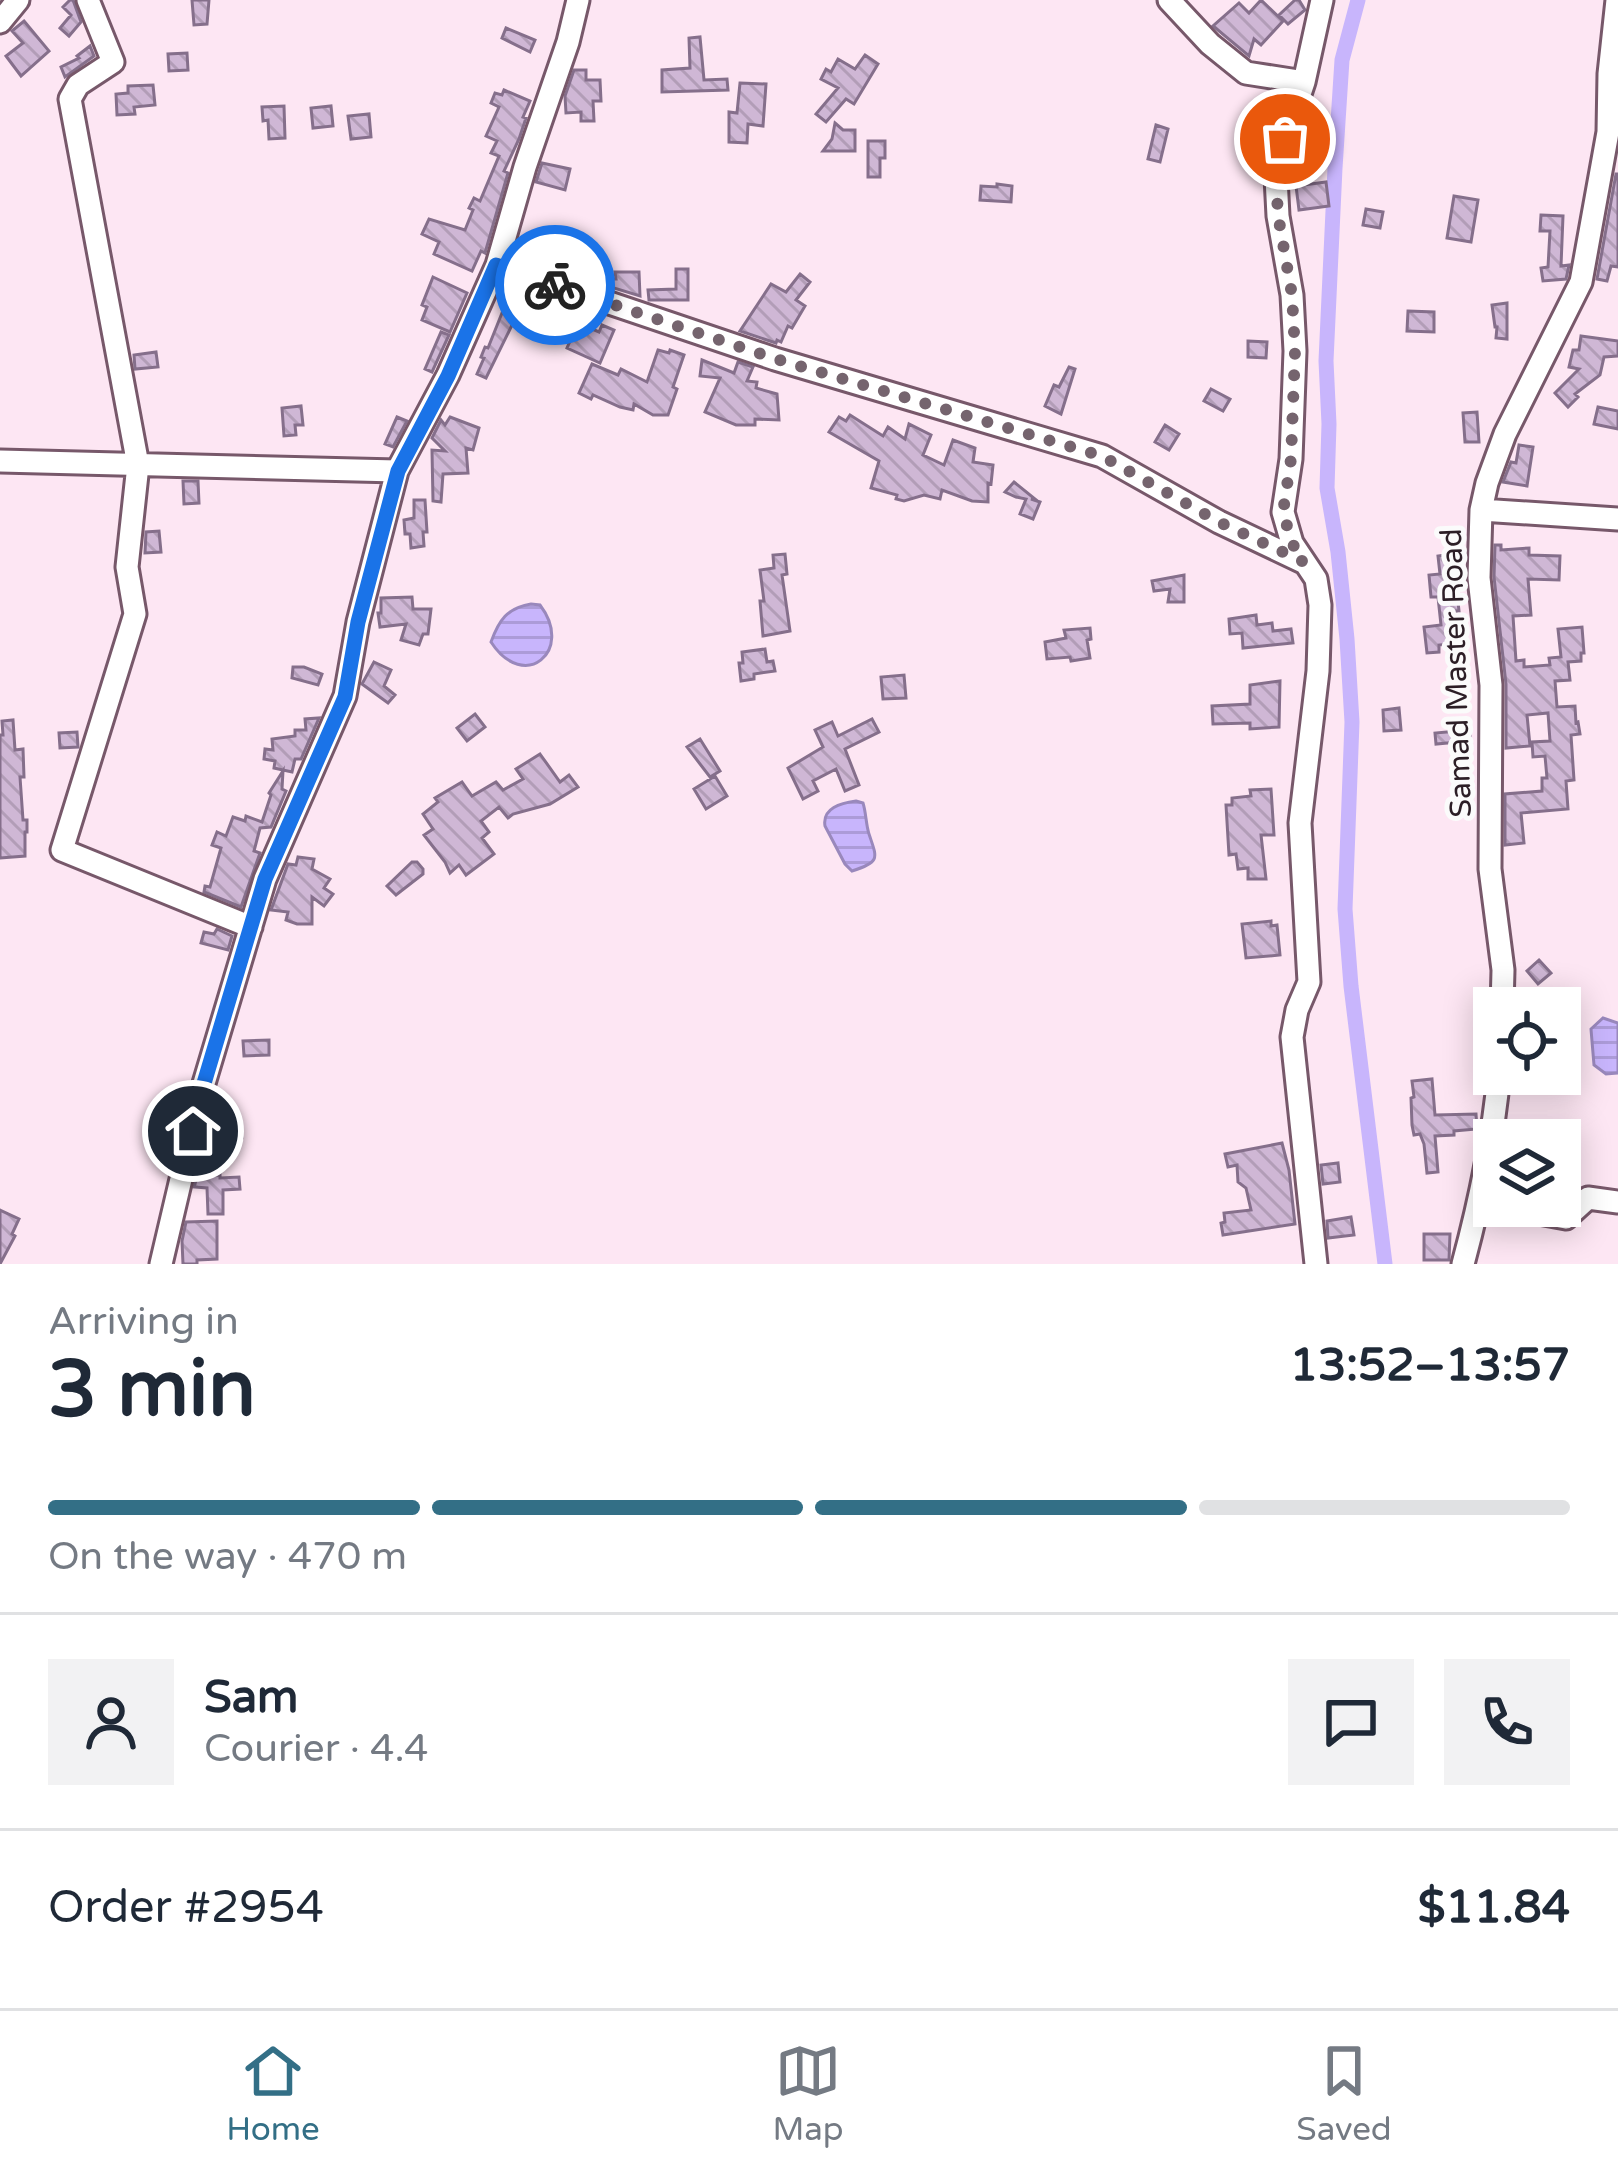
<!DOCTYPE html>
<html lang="en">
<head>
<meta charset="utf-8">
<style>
  body { margin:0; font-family:"Varela Round",sans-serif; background:#f2f2f3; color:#1f2937; height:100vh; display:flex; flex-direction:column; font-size:45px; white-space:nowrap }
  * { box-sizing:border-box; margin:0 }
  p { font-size:39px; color:#747a83 }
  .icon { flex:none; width:66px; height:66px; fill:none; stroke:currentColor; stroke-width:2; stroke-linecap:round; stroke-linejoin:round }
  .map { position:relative; height:1264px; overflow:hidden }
  .drawer { display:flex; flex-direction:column; background:#fff; flex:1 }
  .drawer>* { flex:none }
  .tools { position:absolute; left:1473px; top:987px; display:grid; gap:24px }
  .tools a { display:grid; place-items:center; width:108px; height:108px; border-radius:0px; background:#fff; box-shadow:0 6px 30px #0003; font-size:60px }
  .pin { position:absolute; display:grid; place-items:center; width:102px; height:102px; color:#fff; margin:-51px; border:6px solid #fff; border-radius:50%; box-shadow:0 3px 12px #0007 }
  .courier { position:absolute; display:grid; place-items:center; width:120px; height:120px; margin:-60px; border:9px solid #1a73e8; border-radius:50%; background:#fff; color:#222; box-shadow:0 3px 15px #0007 }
  .headline em { font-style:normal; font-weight:800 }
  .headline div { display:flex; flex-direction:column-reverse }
  .headline { display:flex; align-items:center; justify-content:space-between; height:204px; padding:0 48px }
  h1 { font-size:78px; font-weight:800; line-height:90px }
  .bar { display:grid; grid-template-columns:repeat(4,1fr); gap:18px 12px; align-content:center; height:144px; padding:0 48px }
  .bar i { height:15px; border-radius:9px; background:#e0e1e3 }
  .bar .current { background:#336f86 }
  .bar p { grid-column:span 4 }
  .line { display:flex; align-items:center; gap:30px; padding:0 48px; border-top:3px solid #e0e1e3 }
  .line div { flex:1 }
  .round { display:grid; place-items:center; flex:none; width:126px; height:126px; border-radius:0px; background:#f2f2f3 }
  .menu { display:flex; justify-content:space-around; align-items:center; height:168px; border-top:3px solid #e0e1e3; background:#fff; font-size:33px; color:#747a83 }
  .menu a { display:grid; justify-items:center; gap:6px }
  .menu .current { color:#336f86 }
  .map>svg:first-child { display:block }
</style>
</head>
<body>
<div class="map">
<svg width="1618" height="1264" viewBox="0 0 1618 1264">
  <defs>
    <pattern id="water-rules" width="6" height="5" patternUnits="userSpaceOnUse" patternTransform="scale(3)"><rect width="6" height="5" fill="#c8b5fc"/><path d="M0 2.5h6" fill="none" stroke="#ac9bd8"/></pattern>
    <pattern id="building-back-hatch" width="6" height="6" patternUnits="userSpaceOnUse" patternTransform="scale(3)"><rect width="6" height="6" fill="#cfb7d5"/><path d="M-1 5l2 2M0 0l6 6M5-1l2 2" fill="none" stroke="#b29db7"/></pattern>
  </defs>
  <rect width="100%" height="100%" fill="#fde6f3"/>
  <path fill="url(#water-rules)" stroke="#9988bc" stroke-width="3" d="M531,604L540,605C575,651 524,693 491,642C499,620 507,608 531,604Z
    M856,801L863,803C866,812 866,825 869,834C877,858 881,862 852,871L845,864L825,826C822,808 841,803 856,801Z
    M1603,1018L1618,1023V1073L1606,1074L1594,1065L1591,1029Z"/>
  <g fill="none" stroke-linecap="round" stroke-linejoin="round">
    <path stroke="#c8b5fc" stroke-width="15" d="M1358,0L1342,60L1335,168L1326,361L1329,424L1327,488L1338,552L1347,639L1352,722L1345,909L1351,986L1385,1264"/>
  </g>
  <path fill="url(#building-back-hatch)" stroke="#856f8b" stroke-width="3" d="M70,0H73L81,22L69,36L60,28L71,15L63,7Z
    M192,0H209L207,24L194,25Z
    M1261,0L1283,21L1261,45L1254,39L1249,56L1213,26L1239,3L1249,13Z
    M1295,0H1299L1305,10L1288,24L1279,15Z
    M24,21L49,51L21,76L6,56L23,43L12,31Z
    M506,28L535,40L530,52L502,38Z
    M700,37L704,80L727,79L728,90L662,92V70L690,68L689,38Z
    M90,46L94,56L65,77L61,67L79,58L77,56Z
    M187,53L188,70L169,71L168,54Z
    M865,55L878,64L854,104L846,99L826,122L816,114L838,88L821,79L826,69L831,72L838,59L855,69Z
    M574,70H586V80H600L601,101H593L594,121H581V112L566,113L565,96Z
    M740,83L766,84L763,126L748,124L747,143L729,142V112L737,113Z
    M153,85L155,105L134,107L135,114L117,115L116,94L128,93V86Z
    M504,90L530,101L523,117L526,118L519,139L504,171L508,173L485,253L481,251L472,271L434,254L439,242L422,234L429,219L465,230L473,210L469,208L474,198L480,201L499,156L491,153L497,141L486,136L499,107L491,103L495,93L502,95Z
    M284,106L285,138L269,139L268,120L263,121L262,107Z
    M331,106L333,126L313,128L311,108Z
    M369,114L371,137L351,139L348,116Z
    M835,123L843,130H855V151H823L832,139Z
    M1156,125L1168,129L1160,162L1148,159Z
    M868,141H885V158H880V177H868Z
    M542,163L570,169L565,190L536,182Z
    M1616,174H1618V267L1611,266L1607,281L1597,279Z
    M1326,182L1329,206L1299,210L1296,186Z
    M997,184L1012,186L1011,202L980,200L981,186L997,187Z
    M1454,196L1478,200L1471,242L1447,238Z
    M1366,209L1383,212L1380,228L1363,225Z
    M1541,215L1563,216L1561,266L1569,265L1566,279L1543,281L1541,268L1548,267L1550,231H1540Z
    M676,269H688V300H649L648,290L676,289Z
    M615,272H639L640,296L604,285V279H616Z
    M800,274L810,282L796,300L805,306L792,328L788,326L781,342L777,340L776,343L740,331L771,284L786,292Z
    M433,277L467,293L450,332L422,320L427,307L422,305Z
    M1507,303V339L1496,338L1497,327H1495L1492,305Z
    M1408,311L1434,312V332L1407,331Z
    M502,313L515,319L486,378L477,374L484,358L481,357L485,347L488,348Z
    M578,323L599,332L602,325L614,330L600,363L567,348Z
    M441,332L449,335L432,372L425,369Z
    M1581,336L1618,341V356L1604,357L1600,375L1575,394L1578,397L1568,407L1555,393L1579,369L1569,367L1573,350H1579Z
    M1248,341L1267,342L1266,358L1248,357Z
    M658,350L669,353L670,350L684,355L673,387L677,389L668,415H653L634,404L633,410L620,407L593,395L591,399L579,393L592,364L618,375L621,369L647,382Z
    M156,352L158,367L135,369L134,355Z
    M702,360L734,373L738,362L753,367L747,381L757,382L756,388L777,394L779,420L755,419V425H736L705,412L720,378L700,376Z
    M1069,367L1075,369L1061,414L1045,406L1054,385L1059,387Z
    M1211,389L1230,399L1223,411L1204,401Z
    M301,406L303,425H295L296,435L284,436L282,408Z
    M1598,407L1618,411V429L1594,424Z
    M1477,412L1479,442H1465L1463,413Z
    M850,415L883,436L888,427L905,439L909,424L931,435L923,455L944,465L953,440L975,448L973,462L993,465L991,484L988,483V502L972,501L942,490L940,499L924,495L904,501L896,499L897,495L871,488L879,461L829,432L839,417L846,421Z
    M397,417L407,421L393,447L385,444Z
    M450,417L479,428L473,450L466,448L468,473L443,474L441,502L433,501L432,450L445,451L432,438L441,420L445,425Z
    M1165,425L1179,434L1169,450L1155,442Z
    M1519,445L1533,447L1527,486L1503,482L1511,462L1516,463Z
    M183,481H198L199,503L184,504Z
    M1014,482L1035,499H1031L1040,502L1033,519L1020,514L1026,499L1016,497L1005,492Z
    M414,500H425L427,532H423L424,546L411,548L410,534H405L404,520L414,518Z
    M159,531L161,552L145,553L146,532Z
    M1495,545H1501V550L1529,548V555L1560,556L1559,580L1528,579L1531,615L1513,616L1516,661L1524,660V667L1550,665L1549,658L1561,657L1558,629L1582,627L1584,653H1581V661L1568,662L1570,680L1555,681L1557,707L1575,706L1576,723L1578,722L1580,734L1571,735L1574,780L1566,781L1568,809L1521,813L1524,843L1505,845V794L1542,791V778H1547L1545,756L1533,757L1532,742L1550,741L1548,713L1527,715L1530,746L1506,748V684L1494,577Z
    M785,554L787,574L782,575L790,631L763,636L760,601H764L760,570L774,568L773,555Z
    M1453,554L1459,611H1456L1458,643L1439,645V652L1427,653L1424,627L1441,625L1438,597H1431L1429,575L1440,574L1438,556Z
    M1184,575V602H1168L1170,589L1154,591L1152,581Z
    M412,597L413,609H431L428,634H423L419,645L401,640L406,624L380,627L378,613H381V598Z
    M1256,615L1257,625L1272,623L1273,631L1291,629L1293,643L1243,648L1242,633L1230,634L1229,619Z
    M1090,628L1091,639L1087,640L1090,658L1071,661L1070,657L1047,659L1045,642L1066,638L1064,630Z
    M765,649L767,662L773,661L775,671L754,674V679L741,681L739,663H743L742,652Z
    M374,662L391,670L384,686L395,695L388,703L362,684Z
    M293,667H304L322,674L318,685L292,678Z
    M904,675L906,698L883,699L881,677Z
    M1280,681L1279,727L1250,729V723L1213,724L1212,706L1250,704V685Z
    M1399,708L1401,730L1384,731L1383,710Z
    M475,714L485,727L467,741L457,728Z
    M319,718L301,759H295L292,772L274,768L275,761L264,759L265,749L273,750L272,739L295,736V730H306L305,719Z
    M872,719L879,732L845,749L859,785L845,791L836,769L813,781L818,791L803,799L788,768L823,747L815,730L832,722L838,736Z
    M13,720L15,750L23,749L24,777H20L23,820H27V832H25V856L0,858V735H3L2,721Z
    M1470,730V741L1436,744L1435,733Z
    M77,732L78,747L60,748L59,733Z
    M700,739L720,771L710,777L687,747Z
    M540,754L560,782L569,775L578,787L550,804L513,814L508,818L499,807L481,821L489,832L482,838L494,854L466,875L459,865L450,873L445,862L424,835L433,829L423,814L438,802L435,798L462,782L472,796L496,782L503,790L523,779L516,769Z
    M283,771L282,789L286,791L271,827L260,828L254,851L260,853L241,907L204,892L205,886L210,887L221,848L212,845L217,832L226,836L233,817L245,821L246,816L262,822L271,795L269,793Z
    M715,776L727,796L706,809L694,789Z
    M1271,789L1274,835H1261L1266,879H1248V868L1238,869L1236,854L1229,855L1226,805H1232V798L1251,796L1250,790Z
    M298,857L314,859L312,869L330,879L324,888L333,894L324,906L312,897V924H297L286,920L288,912L271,910L288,864L296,865Z
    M412,862H417L423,869V874L396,895L387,886Z
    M1271,921V926L1277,925L1280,955L1246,958L1242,924Z
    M217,929L232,936L228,950L201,943L204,932L214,934Z
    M1539,960L1551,973L1538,984L1527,971Z
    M269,1040V1055L244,1056L243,1041Z
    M1432,1079L1435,1115L1476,1114L1477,1129L1454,1131V1135L1435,1136L1438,1172L1427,1173L1424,1144L1420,1134L1414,1135L1412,1125L1411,1098L1414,1097L1412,1081Z
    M241,1124L242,1138L211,1141L209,1126Z
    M1282,1143L1289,1170L1295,1224L1223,1235L1221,1223L1225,1222L1224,1213L1251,1210L1246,1188L1238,1182L1237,1165L1228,1167L1225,1154Z
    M1338,1163L1340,1182L1323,1184L1321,1165Z
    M220,1175V1178L239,1177L240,1189L223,1190V1214H208L207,1188L194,1187L197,1177Z
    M0,1210L19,1219L12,1234L15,1236L0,1264Z
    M1351,1217L1354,1235L1328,1238L1327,1221Z
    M217,1221V1259L197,1260V1264H183L182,1241L186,1222Z
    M1424,1234H1450L1449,1260H1424Z"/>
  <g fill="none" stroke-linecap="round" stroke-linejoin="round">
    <g stroke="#77586a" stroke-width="27">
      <path id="minor" d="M88,0L113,62L78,85L70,99L138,465L127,567L135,614L62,850L251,927
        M1169,0L1210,44L1246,73L1304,82L1285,139L1276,177L1278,216L1292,295L1295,351L1291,459L1283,512L1292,543L1316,579L1320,605L1318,671L1300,823L1309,982L1297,1010L1292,1037L1316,1264
        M0,22L18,0
        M1304,82L1322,0
        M497,265L775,359L1102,456L1219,522L1303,562
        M0,461L397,471
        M1481,510L1618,519
        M1502,1008L1503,970L1490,869L1491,685L1479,578L1481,510L1487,483L1505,434L1581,282L1608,132L1609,74L1617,0
        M1501,1206L1566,1218L1588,1198L1618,1202
        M161,1264L202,1090L265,879L345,696L358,622L397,471L448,375L497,265L525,167L568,42L578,0
        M1463,1264C1480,1201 1493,1139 1499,1074"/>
    </g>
    <use href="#minor" stroke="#fff" stroke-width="21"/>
  </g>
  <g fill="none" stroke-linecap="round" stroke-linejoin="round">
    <path stroke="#75646e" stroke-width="12" stroke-dasharray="0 21.6" d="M555,285L776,359L1102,456L1219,522L1304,562L1292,543L1283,512L1291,459L1295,351L1292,295L1278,215L1276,177L1285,139"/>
    <path stroke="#1a73e8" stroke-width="15" d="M193,1131L202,1090L265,879L345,697L358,622L398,471L448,376L496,265L555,285"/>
  </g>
  <g text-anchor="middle" stroke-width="10" stroke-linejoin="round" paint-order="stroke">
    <g font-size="30" fill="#2c1e26" stroke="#fbfbfb">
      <text transform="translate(1456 673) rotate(-92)" y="10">Samad Master Road</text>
    </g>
  </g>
</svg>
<div class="tools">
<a><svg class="icon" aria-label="locate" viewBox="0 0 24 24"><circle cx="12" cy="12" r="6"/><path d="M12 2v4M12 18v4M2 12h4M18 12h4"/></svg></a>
<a><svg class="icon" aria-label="layers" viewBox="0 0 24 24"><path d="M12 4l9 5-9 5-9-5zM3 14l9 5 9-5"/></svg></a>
</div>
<div class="pin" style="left:1285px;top:139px;background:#ea580c"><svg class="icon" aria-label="bag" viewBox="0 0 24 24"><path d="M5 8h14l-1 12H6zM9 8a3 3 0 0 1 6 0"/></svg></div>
<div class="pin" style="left:193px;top:1131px;background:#1f2937"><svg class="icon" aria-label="home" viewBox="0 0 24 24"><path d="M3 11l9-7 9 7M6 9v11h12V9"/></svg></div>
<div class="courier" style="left:555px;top:285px"><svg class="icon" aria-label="bike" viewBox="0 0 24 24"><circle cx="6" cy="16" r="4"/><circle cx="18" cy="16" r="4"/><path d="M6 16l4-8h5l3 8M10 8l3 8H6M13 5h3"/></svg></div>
</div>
<section class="drawer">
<div class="headline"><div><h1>3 min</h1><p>Arriving in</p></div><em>13:52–13:57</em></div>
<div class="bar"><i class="current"></i><i class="current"></i><i class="current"></i><i></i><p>On the way · 470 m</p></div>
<div class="line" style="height:216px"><a class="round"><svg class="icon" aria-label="person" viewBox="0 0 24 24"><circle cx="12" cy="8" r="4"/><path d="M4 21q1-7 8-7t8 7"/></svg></a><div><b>Sam</b><p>Courier · 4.4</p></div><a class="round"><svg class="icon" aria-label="chat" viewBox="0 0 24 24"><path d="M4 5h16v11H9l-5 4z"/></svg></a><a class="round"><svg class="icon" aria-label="phone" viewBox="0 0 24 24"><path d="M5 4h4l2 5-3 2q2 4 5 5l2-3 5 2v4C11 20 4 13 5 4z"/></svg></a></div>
<div class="line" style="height:156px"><div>Order #2954</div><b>$11.84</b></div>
</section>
<nav class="menu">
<a class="current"><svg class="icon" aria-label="home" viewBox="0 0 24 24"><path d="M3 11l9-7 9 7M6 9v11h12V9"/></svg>Home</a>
<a><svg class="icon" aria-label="map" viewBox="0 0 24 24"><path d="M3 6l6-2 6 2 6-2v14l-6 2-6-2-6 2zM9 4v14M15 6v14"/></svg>Map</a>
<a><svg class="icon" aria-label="saved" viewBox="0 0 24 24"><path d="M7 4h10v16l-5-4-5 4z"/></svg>Saved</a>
</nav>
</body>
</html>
